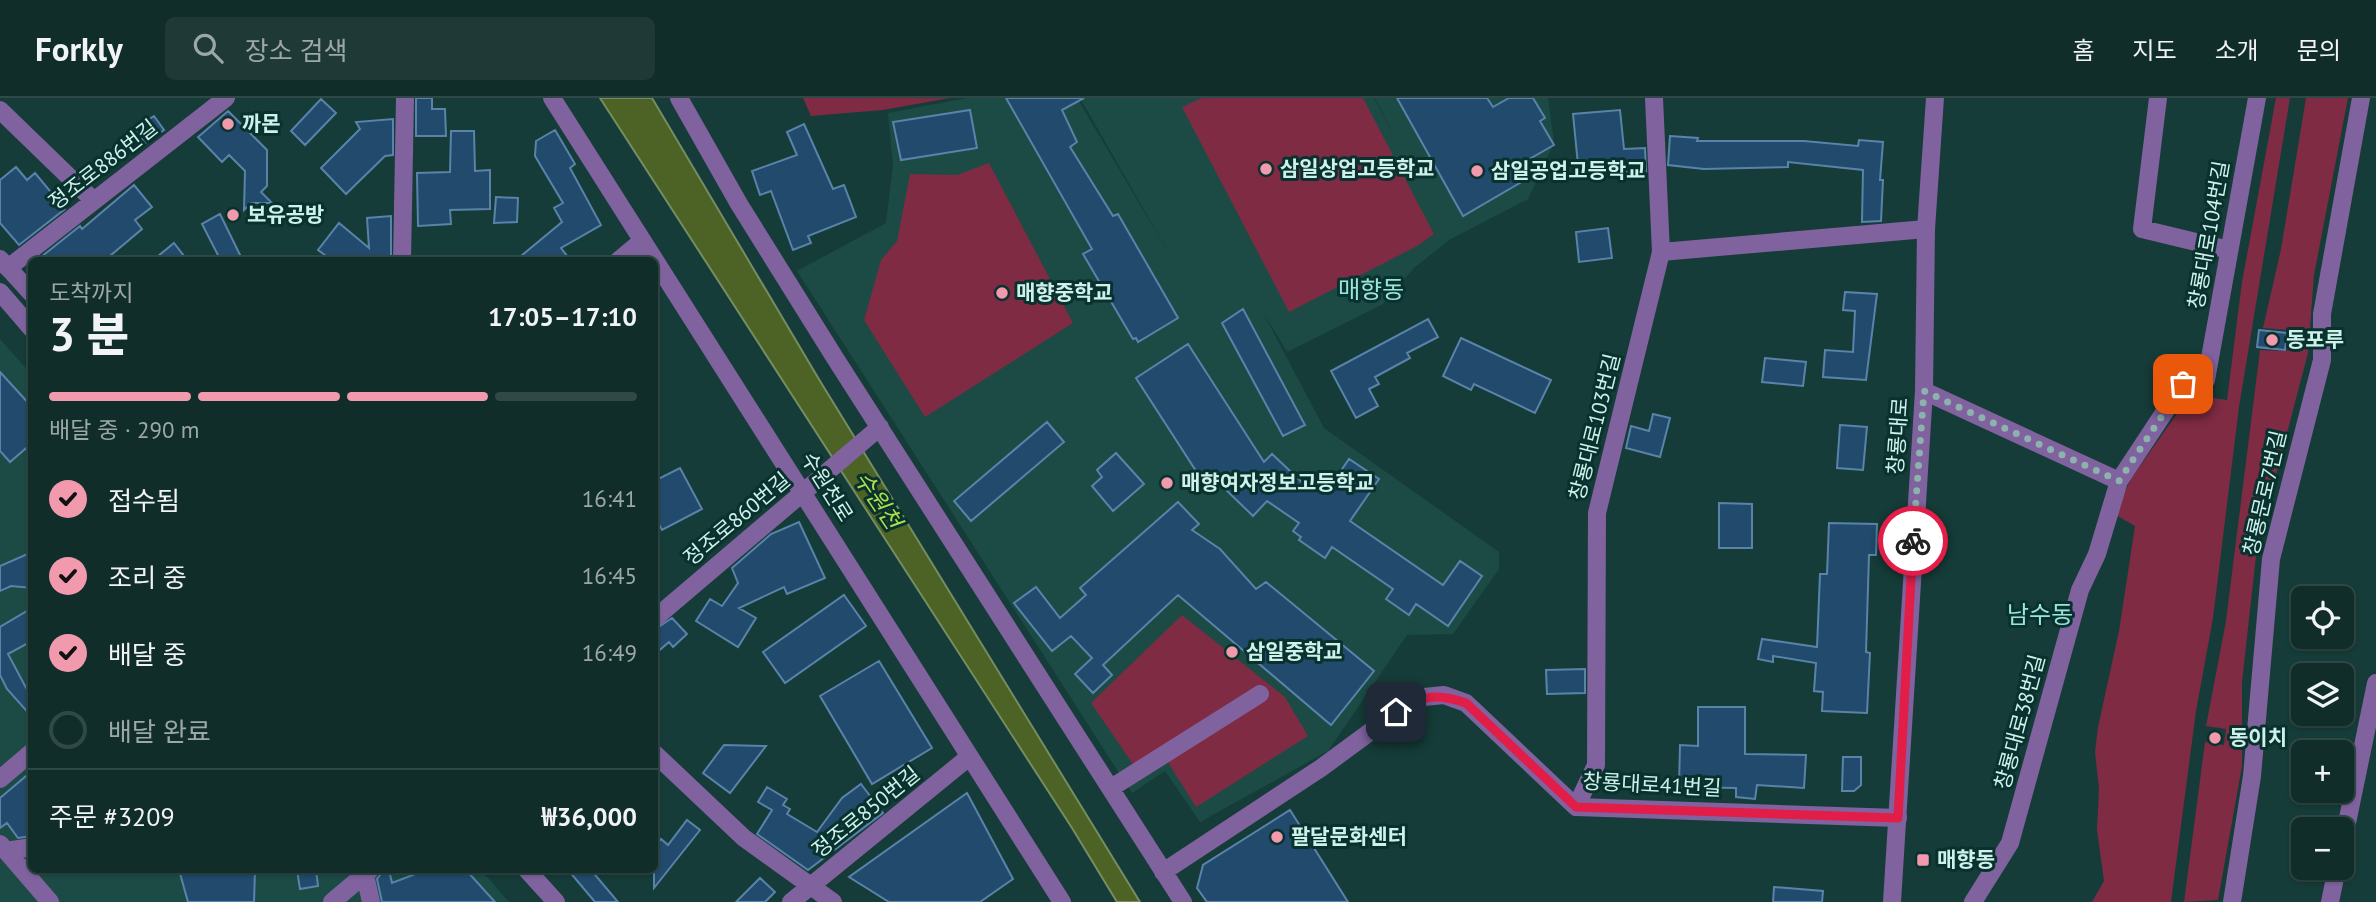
<!DOCTYPE html>
<html lang="ko">
<head>
<meta charset="utf-8">
<style>
  body { margin:0; font-family:"PT Sans","Noto Sans KR",sans-serif; background:#1e3936; color:#f1f3f6; height:100vh; display:flex; flex-direction:column; font-size:26px; white-space:nowrap }
  * { box-sizing:border-box; margin:0 }
  p { font-size:23px; color:#9ca8a8 }
  .icon { flex:none; width:38px; height:38px; fill:none; stroke:currentColor; stroke-width:2; stroke-linecap:round; stroke-linejoin:round }
  .map { position:relative; flex:1; overflow:hidden }
  .drawer { position:absolute; left:28px; top:159px; width:630px; height:616px; display:flex; flex-direction:column; background:#102d2a; border-radius:10px; box-shadow:0 2px 5px #0004,0 0 0 2px #304947 }
  .drawer>* { flex:none }
  .tools { position:absolute; left:2291px; top:488px; display:grid; gap:14px }
  .tools a { display:grid; place-items:center; width:63px; height:63px; border-radius:10px; background:#102d2a; box-shadow:0 2px 5px #0004,0 0 0 2px #304947; font-size:35px }
  .pin { position:absolute; display:grid; place-items:center; width:60px; height:60px; color:#fff; margin:-30px; border-radius:14px; box-shadow:0 4px 10px #0006 }
  .courier { position:absolute; display:grid; place-items:center; width:70px; height:70px; margin:-35px; border:5px solid #e11d48; border-radius:50%; background:#fff; color:#222; box-shadow:0 2px 9px #0007 }
  .summary em { font-style:normal; font-weight:800 }
  .summary div { display:flex; flex-direction:column-reverse }
  .summary { display:flex; align-items:center; justify-content:space-between; height:119px; padding:0 21px }
  h1 { font-size:46px; font-weight:800; line-height:52px }
  .bar { display:grid; grid-template-columns:repeat(4,1fr); gap:10px 7px; align-content:center; height:84px; padding:0 21px }
  .bar i { height:9px; border-radius:5px; background:#304947 }
  .bar .selected { background:#f29aad }
  .bar p { grid-column:span 4 }
  .line { display:flex; align-items:center; gap:18px; padding:0 21px; border-top:2px solid #304947 }
  .line div { flex:1 }
  ol { padding:0 21px; list-style:none }
  li { display:flex; align-items:center; gap:21px; height:77px }
  li p { margin-inline-start:auto }
  li .icon { padding:7px; border-radius:50%; background:#f29aad; color:#111; stroke-width:4 }
  li:last-child { color:#9ca8a8 }
  li i { width:38px; height:38px; border:4px solid #304947; border-radius:50% }
  header { display:flex; align-items:center; gap:42px; box-sizing:border-box; height:98px; padding:0 35px; background:#102d2a; border-bottom:2px solid #304947 }
  header strong { font-size:33px }
  nav { display:flex; gap:38px; margin-inline-start:auto; font-size:24px }
  .search { width:490px; height:63px; background:#1e3936; display:flex; align-items:center; gap:18px; box-sizing:border-box; padding:0 24px; border-radius:10px; color:#9ca8a8; font-size:26px }
  .map>svg:first-child { display:block }
</style>
</head>
<body>
<header>
<strong>Forkly</strong>
<div class="search"><svg class="icon" aria-label="search" viewBox="0 0 24 24"><circle cx="10" cy="10" r="6"/><path d="M15 15l6 6"/></svg>장소 검색</div>
<nav><a>홈</a><a>지도</a><a>소개</a><a>문의</a></nav>
</header>
<div class="map">
<svg width="2376" height="804" viewBox="0 0 2376 804">
  <rect width="100%" height="100%" fill="#153c38"/>
  <path fill="#1c4b46" d="M967,0H1077L1174,164L1080,0H1374L1396,42L1375,0H1548L1554,45L1528,101L1449,142L1414,170L1383,206L1287,254L1262,213L1324,330L1499,454V471L1453,536L1407,537L1328,653L1200,724L1165,673L1132,695L797,173L886,125L893,67L888,15Z
    M0,241L31,276L32,772H481L509,804H0Z"/>
  <path fill="#7e2b43" d="M803,0H950L883,12L811,18Z
    M1202,0H1363L1434,136L1417,148L1289,214L1182,9Z
    M2276,0H2290L2239,309L2213,520L2196,613L2171,804H2092L2104,783L2097,732L2099,691L2095,654L2098,629L2119,533L2135,428L2114,416L2131,381L2190,297L2227,302L2242,184Z
    M2306,0H2348L2314,177L2308,255L2257,449L2242,584V668L2218,802L2184,804L2205,644L2224,647L2226,631L2206,628L2226,523L2260,252L2287,253L2289,232L2263,230L2281,151Z
    M989,65L1073,225L925,319L864,222L881,162L897,143L910,76L957,77Z
    M1182,517L1285,599L1308,638L1196,709L1166,661L1141,678L1091,605Z"/>
  <path fill="#4d6225" stroke="#748d61" stroke-width="2" d="M600,0H652L820,283L1140,804H1117L1072,730Z"/>
  <path fill="#214a6c" stroke="#5983a9" stroke-width="2" d="M416,0H432V11H445L446,38H416Z
    M1006,0H1084L1062,12L1077,44L1070,49L1113,118L1118,116L1178,220L1138,244L1136,240L1133,241L1083,156L1092,151Z
    M1397,0H1487L1493,9L1509,0H1533L1545,20L1540,23L1554,47L1517,68L1525,82L1463,118Z
    M321,1L336,15L305,47L291,33Z
    M970,12L977,50L901,62L893,24Z
    M1620,12L1624,51L1645,50L1646,73L1579,77L1573,16Z
    M228,13L267,52V88L261,94L272,105H251L244,112L245,73L229,57L222,64L198,39Z
    M154,18L164,32L145,45L135,30Z
    M393,21V57L385,58L346,96L321,70L360,31L356,24Z
    M804,26L833,91L844,87L856,119L808,138L811,145L793,152L771,93L760,97L752,73L797,57L787,34Z
    M555,32L575,66L570,70L601,127L561,150L571,163H515L562,124L554,110L563,105L535,58L536,43Z
    M451,33H474L475,73L490,72V111L450,112L451,126L418,128L417,75L450,74Z
    M1670,38L1698,40L1697,43H1804L1858,48L1859,42L1883,44L1880,82H1883L1881,123L1862,124L1863,72L1788,64V69L1704,71L1668,67Z
    M16,69L27,82L35,75L65,111L19,147L0,125V82Z
    M134,87L152,109L135,122L142,131L104,163H36L80,128L82,131Z
    M496,99L518,100L517,124L494,125Z
    M220,116L243,163H221L202,126Z
    M391,118V163H333L318,152L339,125L369,150L367,120Z
    M1608,130L1612,160L1579,164L1576,134Z
    M174,145L188,163H152Z
    M1845,194L1877,196L1866,282L1823,279L1825,252L1853,254L1855,213L1843,212Z
    M1243,211L1305,327L1283,338L1222,225Z
    M1428,221L1438,239L1407,255L1410,260L1375,279L1379,286L1369,291L1378,308L1356,320L1331,273Z
    M2259,232L2287,235L2285,252L2257,249Z
    M1461,240L1551,282L1535,315L1474,286L1471,292L1443,278Z
    M1188,246L1264,364L1272,356L1307,389L1309,385L1325,396L1349,361L1379,381L1350,423L1443,487L1460,463L1482,478L1448,528L1416,506L1409,517L1386,501L1393,491L1332,449L1325,460L1299,442L1301,439L1293,433L1299,425L1267,403L1253,418L1220,386L1209,393L1136,280Z
    M1765,260L1806,264L1803,288L1762,284Z
    M0,274L32,309V345L10,364L0,353Z
    M1653,316L1670,320L1660,359L1626,350L1631,328L1649,333Z
    M1047,324L1064,344L971,423L954,403Z
    M1840,327L1867,329L1863,372L1837,370Z
    M1116,355L1144,386L1113,413L1092,388L1102,379L1097,372Z
    M680,370L702,411L662,432L654,417V383Z
    M1178,404L1199,426L1192,432L1220,451L1256,491L1266,484L1374,573L1331,627L1178,497L1103,567L1112,577L1093,595L1075,576L1092,560L1071,538L1052,553L1014,505L1036,489L1060,520L1086,497L1080,490Z
    M1719,405L1752,406V450H1719Z
    M799,424L825,480L787,496L784,489L739,510L756,520L738,549L696,523L710,501L722,508L738,485L732,470L771,436Z
    M1829,425L1877,426L1876,457H1869L1866,554L1870,555L1867,615L1822,613L1823,594L1814,593L1816,565L1773,558V564L1758,561L1762,541L1817,549L1820,476H1827Z
    M32,454V490L11,488L0,493V468Z
    M844,497L866,528L785,585L763,554Z
    M32,510V543L8,556L32,601V619L7,591L0,577V529Z
    M672,520L687,536L673,549L669,544L654,557V532Z
    M879,563L932,650L872,686L820,598Z
    M1585,571V595L1547,596L1546,572Z
    M1698,609H1745V656L1806,657L1804,690L1757,687L1755,701L1736,699V690L1679,689L1680,647L1698,648Z
    M724,647L766,648L730,695L703,675Z
    M1843,659H1861V687L1854,693H1842Z
    M32,673V738L18,740L7,725L0,730V700Z
    M861,686L883,715L808,772L757,736L772,712L758,704L767,689L787,701L783,707L790,711L787,716L817,734L842,700Z
    M967,695L1013,781L980,804H889L849,779Z
    M1290,712L1348,804H1207L1197,790L1203,767Z
    M687,722L700,732L654,790V749L661,741L668,747Z
    M179,772H255L254,804H188Z
    M297,772H316L318,788L300,791Z
    M384,772H389L392,785L426,772H466L495,804H382L377,781Z
    M568,772H591L618,804H595Z
    M760,780L775,794L765,804H736Z
    M1774,789L1823,793L1822,804H1773Z"/>
  <g fill="none" stroke-linecap="round" stroke-linejoin="round">
    <path stroke="#7f629e" stroke-width="18" d="M552,0L1062,804
      M679,0L739,106L835,260L1183,804
      M2158,0L2142,131L2229,152
      M0,12L93,102
      M1661,154L1926,131
      M402,163L405,0
      M618,163L642,143
      M8,170L226,0
      M1924,293L2119,383
      M654,521L880,329
      M654,655L744,740L833,804
      M0,681L32,654
      M1111,690L1260,596
      M1576,709L1596,667L1597,415L1661,154L1654,0
      M0,746L50,804
      M2342,749L2376,585
      M6,753L32,749
      M1163,774L1321,670L1397,614L1424,599L1444,597L1466,605L1576,709L1898,720
      M365,777L371,804
      M332,804L370,772
      M791,804L969,659
      M1973,804L2010,745L2080,492L2097,456L2119,383L2183,286L2206,282L2257,0
      M2232,804L2252,678L2271,461L2322,262V216L2361,0
      M2330,804L2337,770"/>
    <path stroke="#7f629e" stroke-width="18" d="M0,161L32,196
      M0,194L32,231
      M527,772L556,804
      M1892,804L1924,293L1926,131L1935,0"/>
  </g>
  <g fill="none" stroke-linecap="round" stroke-linejoin="round">
    <path stroke="#8db2ad" stroke-width="7" stroke-dasharray="0 12.6" d="M1913,443L1924,293L2119,383L2183,286"/>
    <path stroke="#e11d48" stroke-width="9" d="M1396,614C1425,598 1434,594 1466,605L1576,709L1898,720L1913,443"/>
  </g>
  <g fill="#f29aad" stroke="#09322e" stroke-width="2.5">
    <circle cx="228" cy="26" r="7"/>
    <circle cx="1266" cy="71" r="7"/>
    <circle cx="1477" cy="73" r="7"/>
    <circle cx="233" cy="117" r="7"/>
    <circle cx="1002" cy="195" r="7"/>
    <circle cx="2272" cy="242" r="7"/>
    <circle cx="1167" cy="385" r="7"/>
    <circle cx="1232" cy="554" r="7"/>
    <circle cx="2215" cy="640" r="7"/>
    <circle cx="1277" cy="739" r="7"/>
    <rect x="1916" y="755" width="14" height="14" rx="3.5"/>
  </g>
  <g text-anchor="middle" stroke-width="6" stroke-linejoin="round" paint-order="stroke">
    <g font-size="21" font-weight="bold" fill="#cef1ec" stroke="#09322e" text-anchor="start">
      <text x="242" y="33">까몬</text>
      <text x="1280" y="78">삼일상업고등학교</text>
      <text x="1491" y="80">삼일공업고등학교</text>
      <text x="247" y="124">보유공방</text>
      <text x="1016" y="202">매향중학교</text>
      <text x="2286" y="249">동포루</text>
      <text x="1181" y="392">매향여자정보고등학교</text>
      <text x="1246" y="561">삼일중학교</text>
      <text x="2229" y="647">동이치</text>
      <text x="1291" y="746">팔달문화센터</text>
      <text x="1937" y="769">매향동</text>
    </g>
    <g font-size="21" fill="#cef1ec" stroke="#09322e">
      <text transform="translate(103 67) rotate(-38)" y="7">정조로886번길</text>
      <text transform="translate(2209 137) rotate(-80)" y="7">창룡대로104번길</text>
      <text transform="translate(1595 329) rotate(-76)" y="7">창룡대로103번길</text>
      <text transform="translate(1898 338) rotate(-86)" y="7">창룡대로</text>
      <text transform="translate(827 389) rotate(58)" y="7">수원천로</text>
      <text transform="translate(2265 395) rotate(-77)" y="7">창룡문로7번길</text>
      <text transform="translate(737 421) rotate(-40)" y="7">정조로860번길</text>
      <text transform="translate(2020 624) rotate(-75)" y="7">창룡대로38번길</text>
      <text transform="translate(1652 687) rotate(3)" y="7">창룡대로41번길</text>
      <text transform="translate(866 714) rotate(-39)" y="7">정조로850번길</text>
    </g>
    <g font-size="23" font-style="italic" fill="#aedf4a" stroke="#09322e">
      <text transform="translate(878 402) rotate(56)" y="8">수원천</text>
    </g>
    <g font-size="24" fill="#9be4db" stroke="#09322e">
      <text x="1371" y="200">매향동</text>
      <text x="2040" y="525">남수동</text>
    </g>
  </g>
</svg>
<div class="tools">
<a><svg class="icon" aria-label="locate" viewBox="0 0 24 24"><circle cx="12" cy="12" r="6"/><path d="M12 2v4M12 18v4M2 12h4M18 12h4"/></svg></a>
<a><svg class="icon" aria-label="layers" viewBox="0 0 24 24"><path d="M12 4l9 5-9 5-9-5zM3 14l9 5 9-5"/></svg></a>
<a>+</a>
<a>−</a>
</div>
<div class="pin" style="left:2183px;top:286px;background:#ea580c"><svg class="icon" aria-label="bag" viewBox="0 0 24 24"><path d="M5 8h14l-1 12H6zM9 8a3 3 0 0 1 6 0"/></svg></div>
<div class="pin" style="left:1396px;top:614px;background:#1f2937"><svg class="icon" aria-label="home" viewBox="0 0 24 24"><path d="M3 11l9-7 9 7M6 9v11h12V9"/></svg></div>
<div class="courier" style="left:1913px;top:443px"><svg class="icon" aria-label="bike" viewBox="0 0 24 24"><circle cx="6" cy="16" r="4"/><circle cx="18" cy="16" r="4"/><path d="M6 16l4-8h5l3 8M10 8l3 8H6M13 5h3"/></svg></div>
<section class="drawer">
<div class="summary"><div><h1>3 분</h1><p>도착까지</p></div><em>17:05–17:10</em></div>
<div class="bar"><i class="selected"></i><i class="selected"></i><i class="selected"></i><i></i><p>배달 중 · 290 m</p></div>
<ol>
<li><svg class="icon" aria-label="check" viewBox="0 0 24 24"><path d="M5 12l5 5 9-10"/></svg>접수됨<p>16:41</p></li>
<li><svg class="icon" aria-label="check" viewBox="0 0 24 24"><path d="M5 12l5 5 9-10"/></svg>조리 중<p>16:45</p></li>
<li><svg class="icon" aria-label="check" viewBox="0 0 24 24"><path d="M5 12l5 5 9-10"/></svg>배달 중<p>16:49</p></li>
<li><i></i>배달 완료</li>
</ol>
<div class="line" style="height:91px"><div>주문 #3209</div><b>₩36,000</b></div>
</section>
</div>
</body>
</html>
